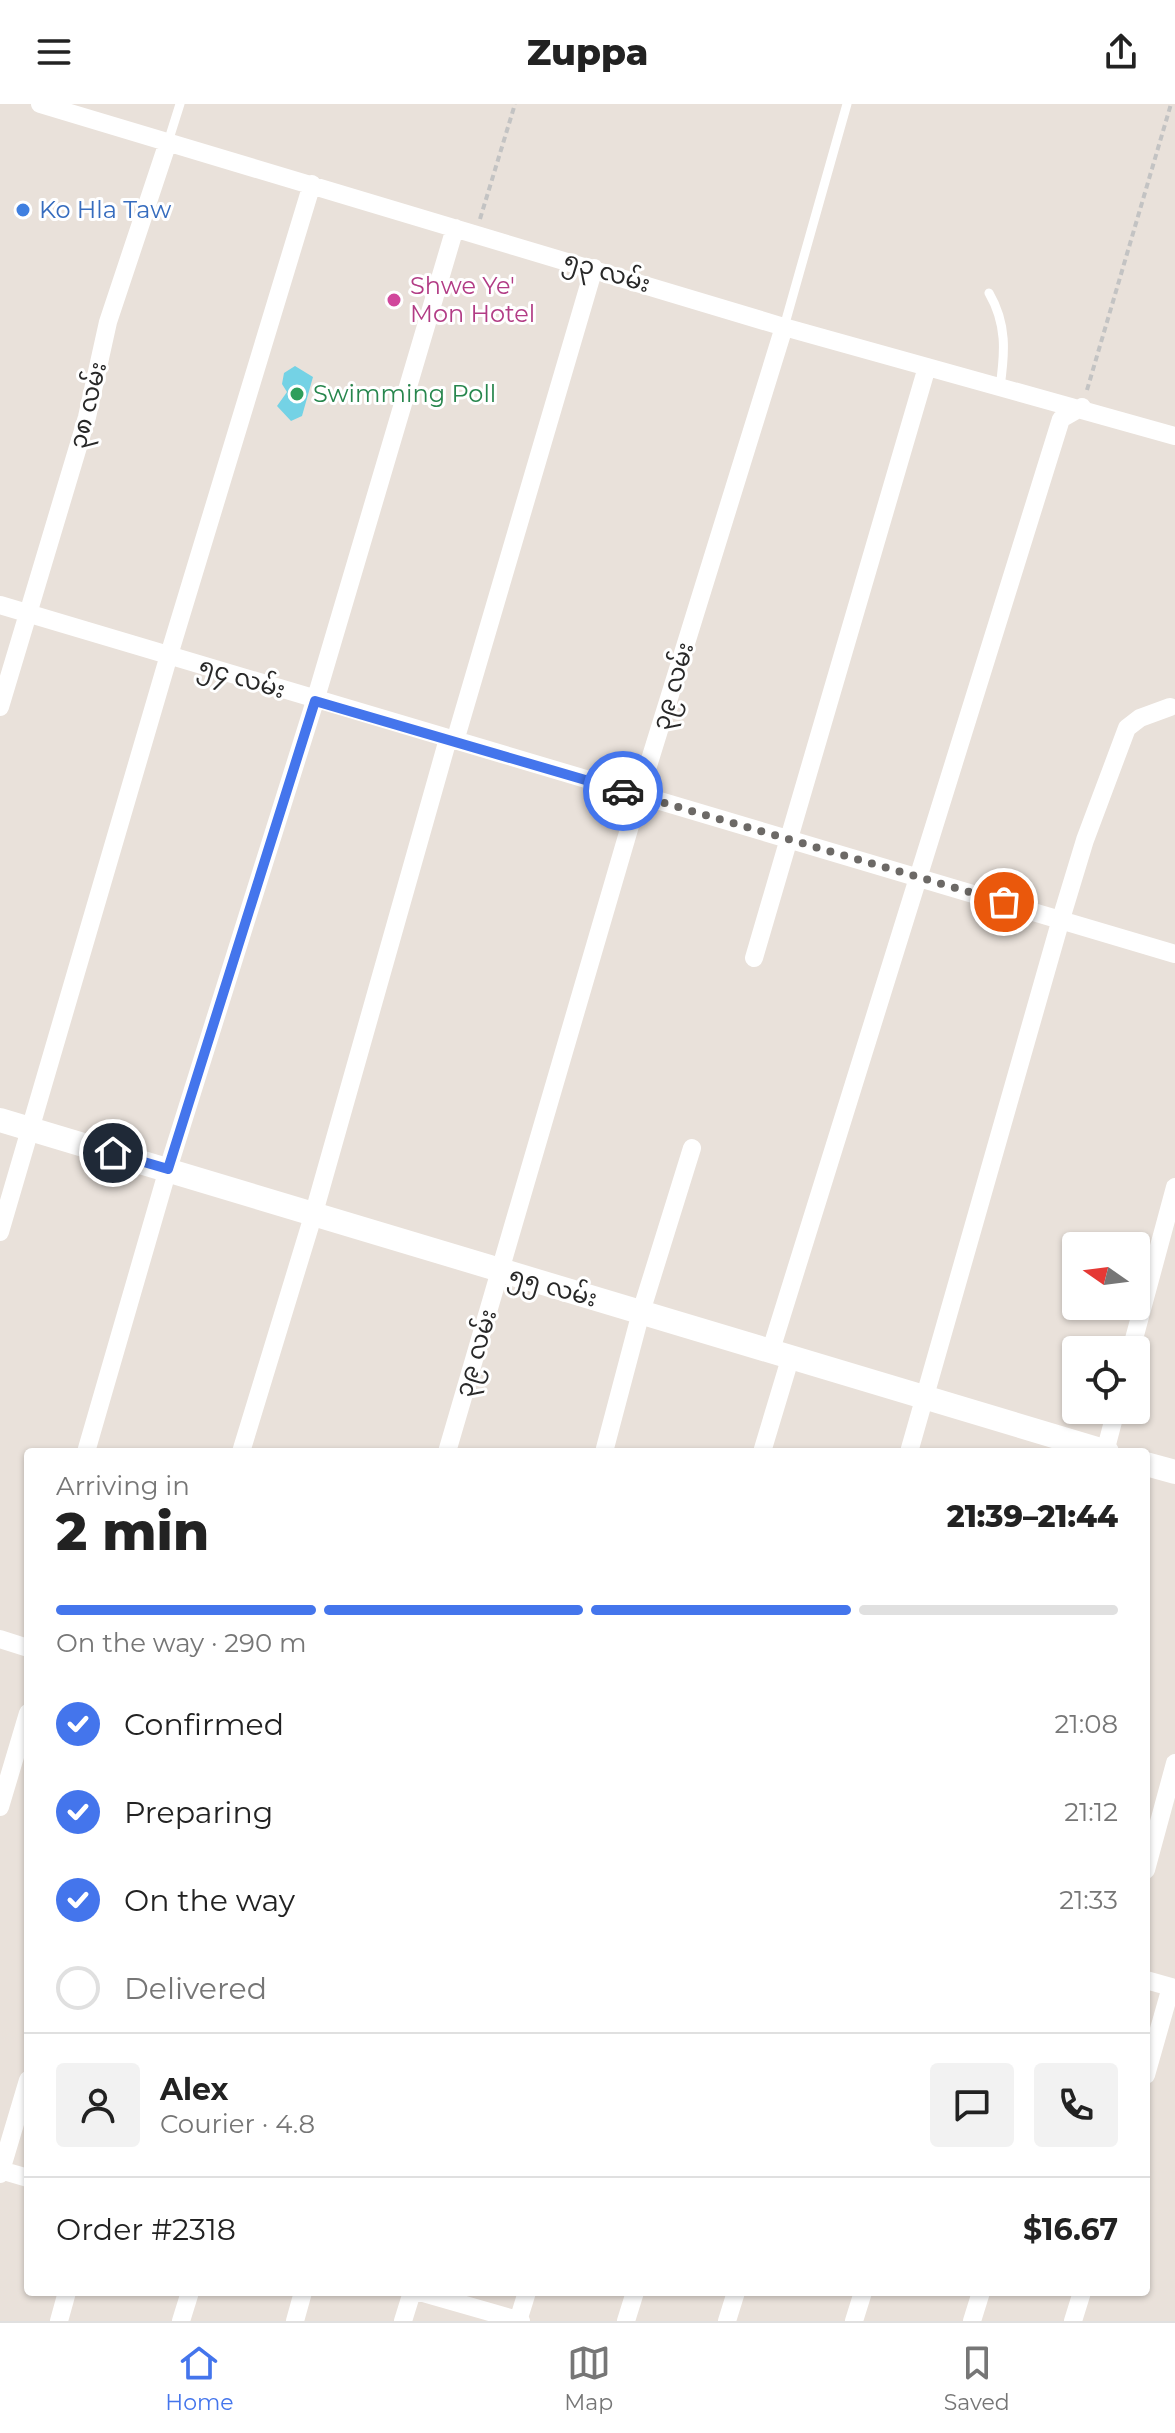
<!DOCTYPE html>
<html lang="en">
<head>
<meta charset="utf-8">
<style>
  body { margin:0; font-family:Montserrat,"Noto Sans Myanmar",sans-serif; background:#f2f2f2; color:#222; height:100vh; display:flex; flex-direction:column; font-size:30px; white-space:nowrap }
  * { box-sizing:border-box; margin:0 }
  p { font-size:26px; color:#767676 }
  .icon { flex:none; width:44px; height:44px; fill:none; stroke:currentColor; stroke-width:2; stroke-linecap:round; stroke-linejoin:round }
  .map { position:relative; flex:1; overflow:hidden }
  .drawer { position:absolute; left:24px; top:1344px; width:1126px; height:848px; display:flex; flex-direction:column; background:#fff; border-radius:8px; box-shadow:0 2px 6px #0004 }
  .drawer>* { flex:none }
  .needle { width:52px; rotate:284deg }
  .fabs { position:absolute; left:1062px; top:1128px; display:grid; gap:16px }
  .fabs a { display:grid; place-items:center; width:88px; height:88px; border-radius:8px; background:#fff; box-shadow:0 2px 6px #0004; font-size:40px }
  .pin { position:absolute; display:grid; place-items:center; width:68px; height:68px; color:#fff; margin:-34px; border:4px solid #fff; border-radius:50%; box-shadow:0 2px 8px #0007 }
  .courier { position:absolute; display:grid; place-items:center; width:80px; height:80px; margin:-40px; border:6px solid #4475ec; border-radius:50%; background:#fff; color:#222; box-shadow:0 2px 10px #0007 }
  .head em { font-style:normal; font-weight:800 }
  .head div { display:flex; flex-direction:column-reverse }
  .head { display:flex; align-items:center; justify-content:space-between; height:136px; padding:0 32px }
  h1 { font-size:52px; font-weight:800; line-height:60px }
  .bar { display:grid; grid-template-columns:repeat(4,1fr); gap:12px 8px; align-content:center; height:96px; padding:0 32px }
  .bar i { height:10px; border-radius:6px; background:#e0e0e0 }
  .bar .active { background:#4475ec }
  .bar p { grid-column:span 4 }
  .line { display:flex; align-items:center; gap:20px; padding:0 32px; border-top:2px solid #e0e0e0 }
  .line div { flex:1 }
  .round { display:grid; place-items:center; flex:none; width:84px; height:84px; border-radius:8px; background:#f2f2f2 }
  ol { padding:0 32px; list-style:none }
  li { display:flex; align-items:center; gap:24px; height:88px }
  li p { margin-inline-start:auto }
  li .icon { padding:8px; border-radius:50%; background:#4475ec; color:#fff; stroke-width:4 }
  li:last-child { color:#767676 }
  li i { width:44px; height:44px; border:4px solid #e0e0e0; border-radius:50% }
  header { display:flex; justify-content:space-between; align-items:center; height:104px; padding:0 32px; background:#fff; font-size:36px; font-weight:800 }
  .menu { display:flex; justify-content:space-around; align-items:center; height:112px; border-top:2px solid #e0e0e0; background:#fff; font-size:22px; color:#767676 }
  .menu a { display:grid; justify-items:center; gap:4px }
  .menu .active { color:#4475ec }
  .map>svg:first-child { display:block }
</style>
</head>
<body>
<header><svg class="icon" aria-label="menu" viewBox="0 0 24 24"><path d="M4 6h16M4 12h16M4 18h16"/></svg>Zuppa<svg class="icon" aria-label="share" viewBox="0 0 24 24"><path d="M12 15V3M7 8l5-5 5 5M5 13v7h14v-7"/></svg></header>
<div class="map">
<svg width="1175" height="2217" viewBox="0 0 1175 2217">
  <rect width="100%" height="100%" fill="#e9e1da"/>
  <path fill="#74d2e5" d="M295,262L313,273L302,312L291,317L277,302L287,288L282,280L284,269Z"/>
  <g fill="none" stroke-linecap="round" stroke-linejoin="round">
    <path stroke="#c3c3c3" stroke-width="4" stroke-dasharray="6 4" stroke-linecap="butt" d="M480,115L515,0
      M1087,286L1171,0"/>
    <path stroke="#fff" stroke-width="9" d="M168,38L180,0
      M989,189C1007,220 1005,248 1000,283
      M784,223L847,0"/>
    <path stroke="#fff" stroke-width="18" d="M40,0L784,223L1175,332
      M0,501L1175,850
      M0,603L87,313L108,218L168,38
      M455,637L594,164
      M754,854L927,263
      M0,1128L169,551L312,80
      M1131,1246L1175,1083
      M770,1249L1061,315L1082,303
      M86,1348L168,1065L315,597L455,124
      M241,1348L313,1112L448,635
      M447,1348L639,691L784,223
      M604,1348L641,1208L692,1044
      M762,1348L790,1255
      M909,1348L1061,815L1085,736L1127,624L1140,614L1170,603
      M1105,1348L1116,1306
      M0,1535L28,1544
      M0,1703L28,1609
      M1146,1766L1175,1659
      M1146,1876L1175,1884
      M1146,1971L1171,1883
      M0,2066L28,2074
      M0,2070L28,1976
      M420,2188L521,2217
      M59,2217L67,2188
      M181,2217L190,2188
      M295,2217L303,2188
      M403,2217L412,2188
      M518,2217L527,2188
      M626,2217L635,2188
      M727,2217L736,2188
      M854,2217L863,2188
      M972,2217L981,2188
      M1073,2217L1082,2188"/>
    <path stroke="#fff" stroke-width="24" d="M0,1016L1107,1348
      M1146,1360L1175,1368"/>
  </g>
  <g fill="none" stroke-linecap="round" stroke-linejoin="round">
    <path stroke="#6c6966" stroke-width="8" stroke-dasharray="0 14.4" d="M623,687L1004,798"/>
    <path stroke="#4475ec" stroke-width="10" d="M113,1049L168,1065L315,597L623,687"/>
  </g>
  <circle fill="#3f7fe0" stroke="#fff" stroke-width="3" cx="23" cy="106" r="8"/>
  <circle fill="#d1479c" stroke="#fff" stroke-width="3" cx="394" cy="196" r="8"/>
  <circle fill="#2e9e5b" stroke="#fff" stroke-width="3" cx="297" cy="290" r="8"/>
  <g text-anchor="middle" stroke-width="6" stroke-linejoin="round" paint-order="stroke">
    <g font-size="24" fill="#366cbe" stroke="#fff" text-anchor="start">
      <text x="39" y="114">Ko Hla Taw</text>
    </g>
    <g font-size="24" fill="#282828" stroke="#fff">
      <text transform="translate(607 168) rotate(17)" y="8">၅၃ လမ်း</text>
      <text transform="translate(88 301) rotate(-76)" y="8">၃၈ လမ်း</text>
      <text transform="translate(242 574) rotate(17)" y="8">၅၄ လမ်း</text>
      <text transform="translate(673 582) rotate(-73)" y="8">၃၉ လမ်း</text>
      <text transform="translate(553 1183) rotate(16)" y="8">၅၅ လမ်း</text>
      <text transform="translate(476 1249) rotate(-73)" y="8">၃၉ လမ်း</text>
    </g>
    <g font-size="24" fill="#b23c85" stroke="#fff" text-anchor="start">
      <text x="410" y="190">Shwe Ye'<tspan x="410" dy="28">Mon Hotel</tspan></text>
    </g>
    <g font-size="24" fill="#27864d" stroke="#fff" text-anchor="start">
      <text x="313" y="298">Swimming Poll</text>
    </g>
  </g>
</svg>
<div class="fabs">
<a><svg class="needle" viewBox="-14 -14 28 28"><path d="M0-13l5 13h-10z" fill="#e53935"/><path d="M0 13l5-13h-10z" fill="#767676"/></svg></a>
<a><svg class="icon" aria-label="locate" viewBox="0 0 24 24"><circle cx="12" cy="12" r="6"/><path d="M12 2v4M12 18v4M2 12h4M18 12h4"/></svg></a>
</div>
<div class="pin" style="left:1004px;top:798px;background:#ea580c"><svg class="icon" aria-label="bag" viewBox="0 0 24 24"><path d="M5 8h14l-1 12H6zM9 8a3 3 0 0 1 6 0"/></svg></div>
<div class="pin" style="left:113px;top:1049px;background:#1f2937"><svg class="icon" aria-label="home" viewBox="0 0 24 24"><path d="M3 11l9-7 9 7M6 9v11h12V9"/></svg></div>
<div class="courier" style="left:623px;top:687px"><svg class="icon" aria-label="car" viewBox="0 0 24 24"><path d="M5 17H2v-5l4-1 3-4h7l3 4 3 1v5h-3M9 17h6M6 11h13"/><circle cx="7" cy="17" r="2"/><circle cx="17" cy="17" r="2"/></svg></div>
<section class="drawer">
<div class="head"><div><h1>2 min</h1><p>Arriving in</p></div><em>21:39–21:44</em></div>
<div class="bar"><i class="active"></i><i class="active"></i><i class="active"></i><i></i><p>On the way · 290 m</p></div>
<ol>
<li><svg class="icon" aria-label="check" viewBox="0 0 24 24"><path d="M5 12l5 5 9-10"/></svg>Confirmed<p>21:08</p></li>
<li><svg class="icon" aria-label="check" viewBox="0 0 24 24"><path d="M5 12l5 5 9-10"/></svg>Preparing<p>21:12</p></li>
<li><svg class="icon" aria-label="check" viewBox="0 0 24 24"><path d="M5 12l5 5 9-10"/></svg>On the way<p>21:33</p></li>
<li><i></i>Delivered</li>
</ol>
<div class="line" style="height:144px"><a class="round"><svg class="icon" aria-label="person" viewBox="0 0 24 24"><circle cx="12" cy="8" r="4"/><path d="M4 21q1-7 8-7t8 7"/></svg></a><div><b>Alex</b><p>Courier · 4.8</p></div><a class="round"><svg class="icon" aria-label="chat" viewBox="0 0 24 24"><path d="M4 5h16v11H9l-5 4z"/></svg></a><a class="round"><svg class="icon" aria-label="phone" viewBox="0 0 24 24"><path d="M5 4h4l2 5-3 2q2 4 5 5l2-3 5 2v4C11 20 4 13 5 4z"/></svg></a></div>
<div class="line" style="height:104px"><div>Order #2318</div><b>$16.67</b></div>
</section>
</div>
<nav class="menu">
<a class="active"><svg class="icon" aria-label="home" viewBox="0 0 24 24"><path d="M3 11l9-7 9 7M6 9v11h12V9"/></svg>Home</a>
<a><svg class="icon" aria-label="map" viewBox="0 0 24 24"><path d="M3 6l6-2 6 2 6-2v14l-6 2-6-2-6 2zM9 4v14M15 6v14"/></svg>Map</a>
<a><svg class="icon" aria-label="saved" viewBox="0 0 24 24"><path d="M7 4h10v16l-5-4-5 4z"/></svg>Saved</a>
</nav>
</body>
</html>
